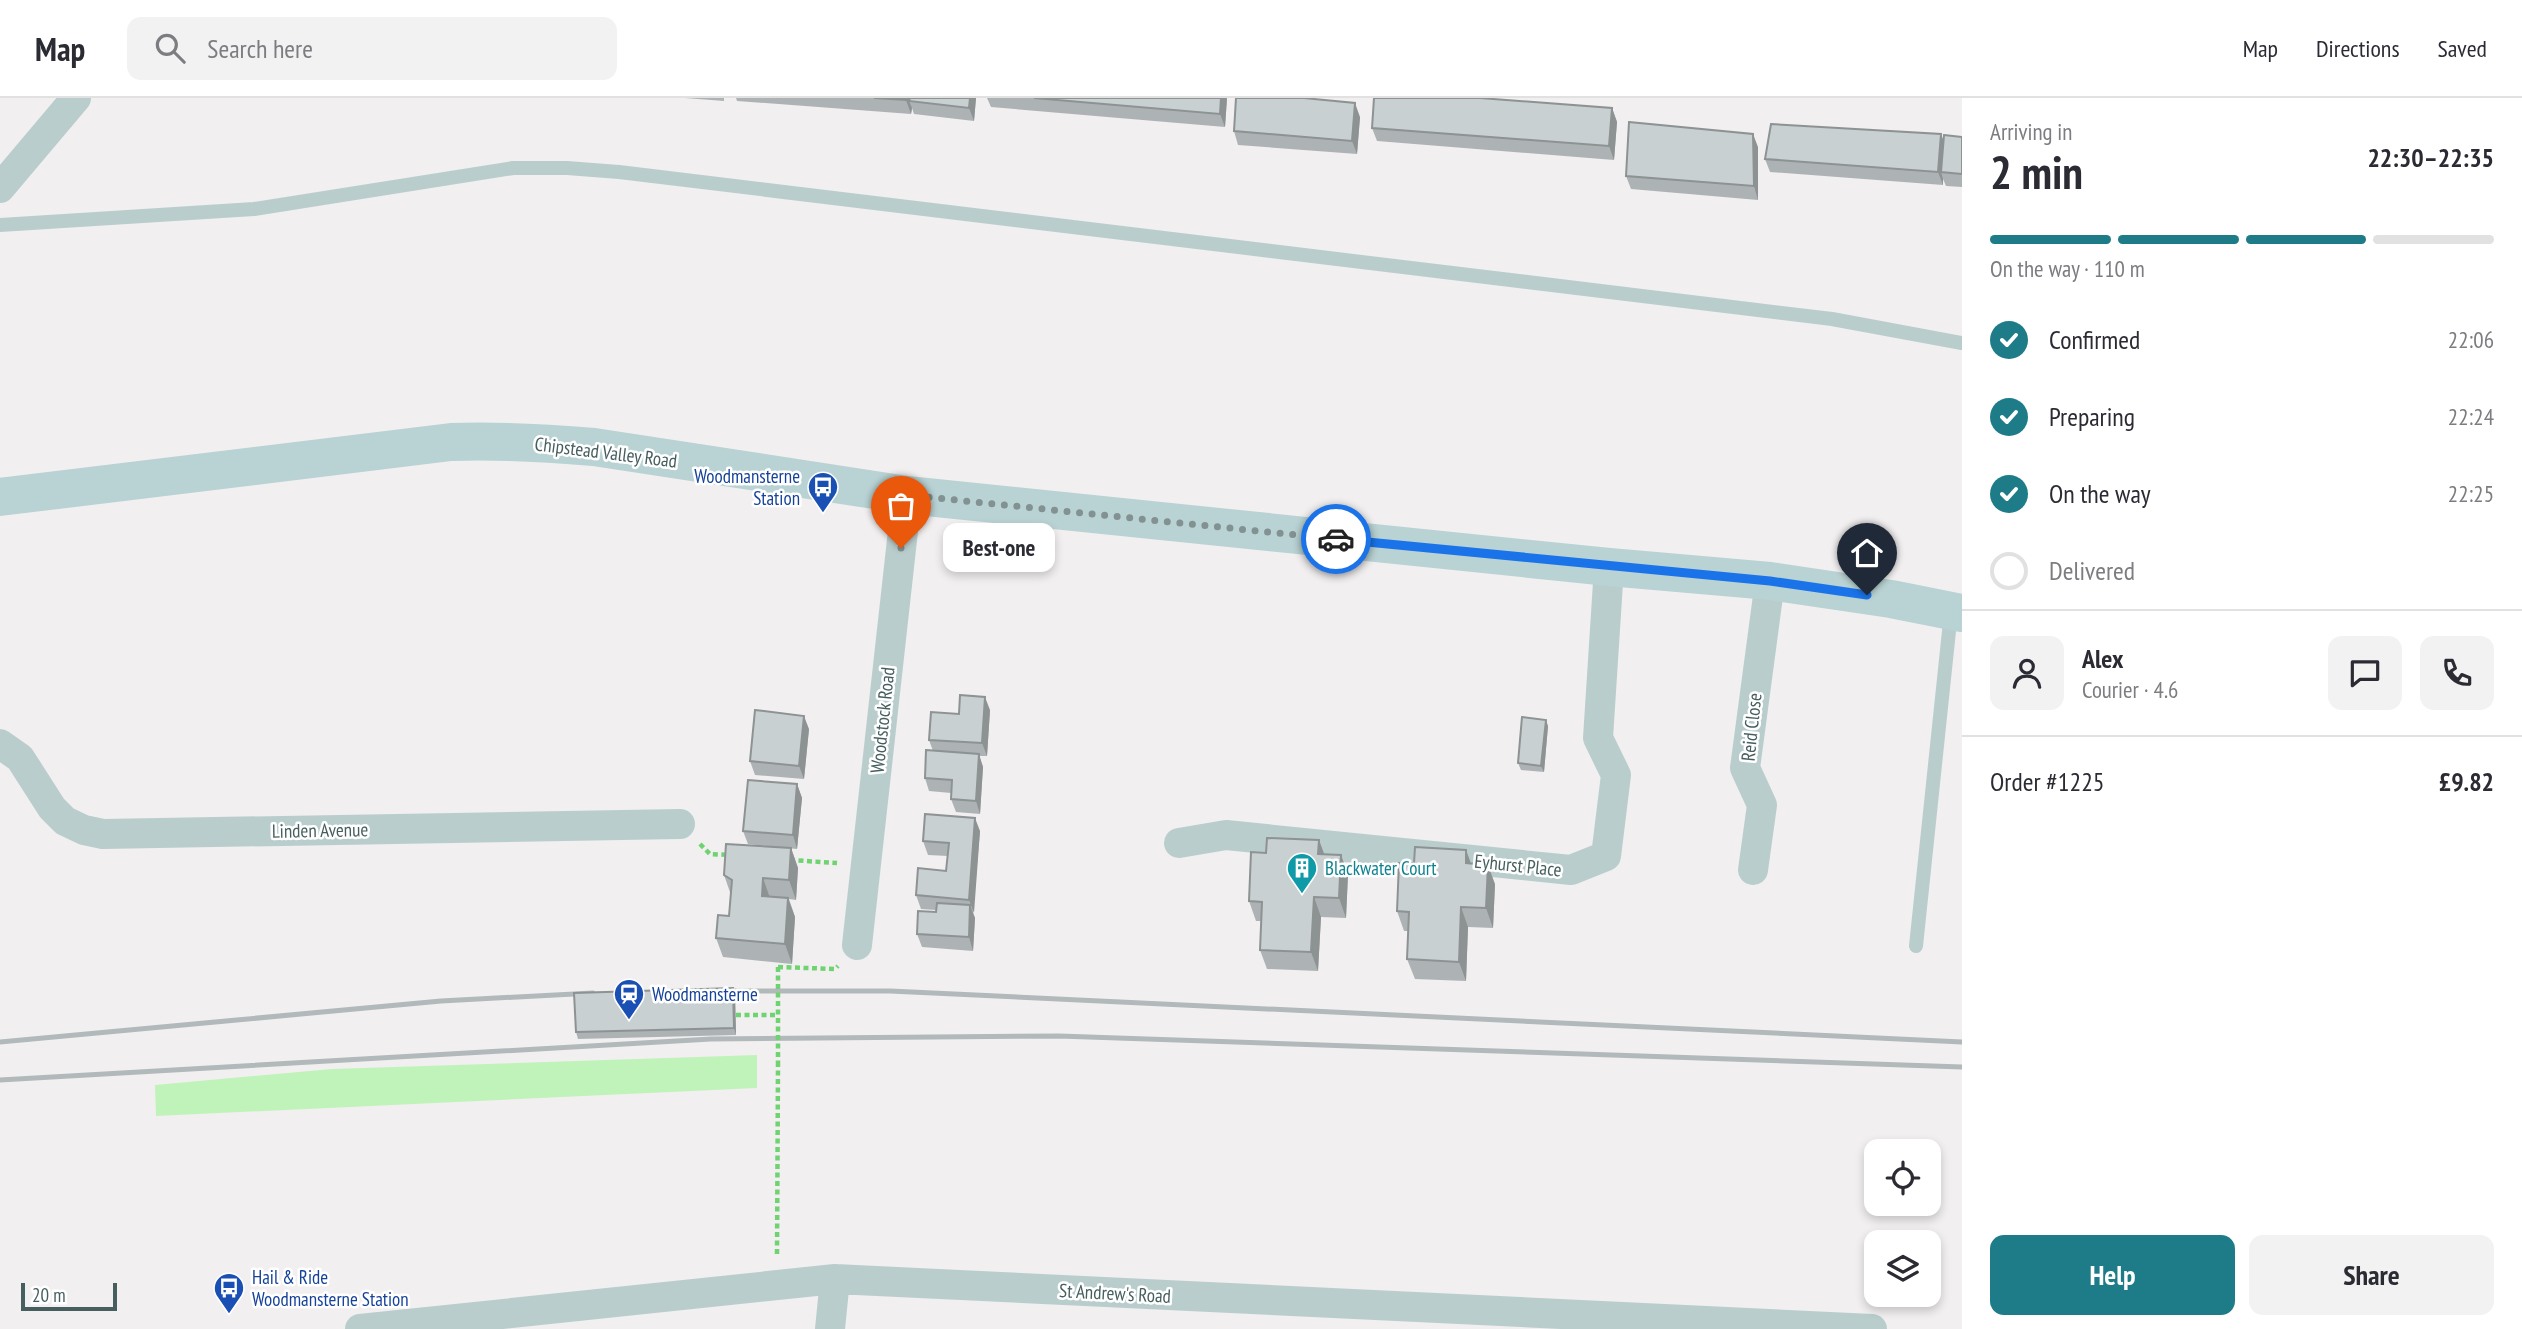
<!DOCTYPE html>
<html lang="en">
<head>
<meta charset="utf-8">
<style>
  body { margin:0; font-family:"PT Sans Narrow",sans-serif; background:#f2f2f3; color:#2b2b33; height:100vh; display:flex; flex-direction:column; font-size:26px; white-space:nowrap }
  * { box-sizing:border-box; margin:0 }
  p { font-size:23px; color:#7c7c81 }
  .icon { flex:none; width:38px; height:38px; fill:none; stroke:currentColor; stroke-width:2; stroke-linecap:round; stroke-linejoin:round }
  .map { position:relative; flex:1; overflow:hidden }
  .side { display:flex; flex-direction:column; background:#fff; width:560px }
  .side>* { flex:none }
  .tools { position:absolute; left:1864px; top:1041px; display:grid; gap:14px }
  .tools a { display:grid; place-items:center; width:77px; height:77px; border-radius:14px; background:#fff; box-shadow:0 4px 10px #0003; font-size:35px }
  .scale { position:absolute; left:21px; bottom:18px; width:96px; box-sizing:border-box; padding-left:7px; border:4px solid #465e5e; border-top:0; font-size:19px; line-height:24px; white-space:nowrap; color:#465e5e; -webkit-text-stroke:5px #fff; paint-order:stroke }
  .pin { position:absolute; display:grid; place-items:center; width:60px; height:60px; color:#fff; margin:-72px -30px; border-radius:50% 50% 50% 0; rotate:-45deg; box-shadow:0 0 7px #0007 }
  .pin .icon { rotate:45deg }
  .courier { position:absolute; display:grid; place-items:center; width:70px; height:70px; margin:-35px; border:5px solid #1a73e8; border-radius:50%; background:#fff; color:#222; box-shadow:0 2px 9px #0007 }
  .bubble { position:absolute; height:49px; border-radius:14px; background:#fff; box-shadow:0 4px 10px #0003; font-size:23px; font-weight:800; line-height:49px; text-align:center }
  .head em { font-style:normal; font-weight:800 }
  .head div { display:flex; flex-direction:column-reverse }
  .head { display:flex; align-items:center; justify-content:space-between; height:119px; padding:0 28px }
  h1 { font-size:46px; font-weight:800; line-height:52px }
  .bar { display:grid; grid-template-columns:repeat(4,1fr); gap:10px 7px; align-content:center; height:84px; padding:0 28px }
  .bar i { height:9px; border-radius:5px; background:#e1e1e2 }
  .bar .current { background:#1d7c88 }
  .bar p { grid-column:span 4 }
  .line { display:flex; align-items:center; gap:18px; padding:0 28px; border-top:2px solid #e1e1e2 }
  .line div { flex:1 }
  .round { display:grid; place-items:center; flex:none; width:74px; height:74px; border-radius:14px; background:#f2f2f3 }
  ol { padding:0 28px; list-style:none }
  li { display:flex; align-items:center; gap:21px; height:77px }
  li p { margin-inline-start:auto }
  li .icon { padding:7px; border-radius:50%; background:#1d7c88; color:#fff; stroke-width:4 }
  li:last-child { color:#7c7c81 }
  li i { width:38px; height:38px; border:4px solid #e1e1e2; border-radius:50% }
  .primary-button { display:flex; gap:14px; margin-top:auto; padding:14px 28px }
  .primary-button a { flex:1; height:80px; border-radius:14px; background:#1d7c88; color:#fff; font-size:28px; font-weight:800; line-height:80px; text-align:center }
  .primary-button a+a { background:#f2f2f3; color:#2b2b33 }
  header { display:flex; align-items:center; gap:42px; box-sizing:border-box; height:98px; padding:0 35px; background:#fff; border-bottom:2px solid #e1e1e2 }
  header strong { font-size:33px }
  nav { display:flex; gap:38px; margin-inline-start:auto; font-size:24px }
  .search { width:490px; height:63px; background:#f2f2f3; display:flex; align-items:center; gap:18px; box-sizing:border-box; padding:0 24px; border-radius:14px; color:#7c7c81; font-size:26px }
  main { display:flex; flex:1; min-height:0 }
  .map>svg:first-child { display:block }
</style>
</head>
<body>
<header>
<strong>Map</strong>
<div class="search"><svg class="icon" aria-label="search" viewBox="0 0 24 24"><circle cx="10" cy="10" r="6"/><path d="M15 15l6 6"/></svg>Search here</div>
<nav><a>Map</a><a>Directions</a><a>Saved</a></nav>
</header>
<main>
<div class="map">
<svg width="1962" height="1231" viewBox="0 0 1962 1231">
  <rect width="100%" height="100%" fill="#f2eff0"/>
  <path fill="#c0f3ba" d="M757,957V990L156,1018L155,987L332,971Z"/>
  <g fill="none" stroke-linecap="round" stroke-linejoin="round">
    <path stroke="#6fd372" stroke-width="4.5" stroke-dasharray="5 3.5" stroke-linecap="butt" d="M700,746L710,756L729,757
      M790,762L837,765
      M778,869L835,871L838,868
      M736,917H778
      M777,1156L778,966"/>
    <path stroke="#bacdcd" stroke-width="14" d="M0,127L254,111L513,70H567L619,74L1832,221L1962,245
      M1916,848L1951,514"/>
    <path stroke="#bacdcd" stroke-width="30" d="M0,90L76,0
      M0,646L20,660L52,710L65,723L84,732L103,736L680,726
      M1179,745L1226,737L1571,772L1606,758L1616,677L1598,640L1609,469
      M1753,772L1762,707L1745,670L1770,483
      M857,847L907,397
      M360,1231L835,1181L1872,1231
      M830,1231L835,1181"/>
    <path stroke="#b9d2d3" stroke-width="38" d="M0,399L451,344C499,342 546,345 594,349L907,397L1609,469L1770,483L1891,501L1962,515"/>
    <path stroke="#b1b9ba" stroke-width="5" d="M715,893H890L1962,944
      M0,944L441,903L593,895
      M0,982L711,941L1059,938L1962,969"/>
    <path stroke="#6fd372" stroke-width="4.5" stroke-dasharray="5 3.5" stroke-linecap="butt" d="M778,869V966"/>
  </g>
  <path fill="#adb3b5" d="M685,0H724V3Z
    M736,0H976L974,23L914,16L912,10L911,16L737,3Z
    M987,0H1227L1225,29L991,9Z
    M1612,10L1617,24L1614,62L1377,43L1372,30Z
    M1360,19L1357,56L1238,47L1234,33Z
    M1962,39V89L1946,88L1943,81V87L1770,74L1765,61L1944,43Z
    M1758,49V102L1631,91L1626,78Z
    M990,612L987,658H979L983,669L980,716L956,714L951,701V695L929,693L925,680L933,653L929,642L959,616Z
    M1548,628L1544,674L1521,672L1518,665Z
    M809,631L804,681L755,677L750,663Z
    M797,686L802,700L797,751L748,746L743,733Z
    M980,733L973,815L975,820L973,853L922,849L917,836L936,814V812L921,811L916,797L946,773L948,758L928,757L923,743Z
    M1319,742L1324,756L1348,776L1346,820L1321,819L1318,873L1267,871L1260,852L1261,823H1256L1249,803L1266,755Z
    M791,750L798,770L796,802L789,801L795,819L792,866L723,859L716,840L729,818L731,797L724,777Z
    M1466,752L1471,766L1495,786L1493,830L1468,829L1466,883L1415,881L1407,861L1408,833H1404L1397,813L1414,765Z
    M733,890L735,897L736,937L578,941L576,934Z"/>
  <path fill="#8d9293" d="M907,0H913L909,3L912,10L911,16L906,2Z
    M970,0H976L974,23L969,10Z
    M1221,0H1227L1225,29L1220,16Z
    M1355,5L1360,19L1357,56L1352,43Z
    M1612,10L1617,24L1614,62L1609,48Z
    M1753,36L1758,49V102L1754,88Z
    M1941,36L1946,49L1941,74L1943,81V87L1938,74Z
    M985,599L990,612L987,658L982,645Z
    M804,618L809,631L804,681L799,668Z
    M1546,622L1548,628L1544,674L1541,668Z
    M979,656L983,669L980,716L976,703Z
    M797,686L802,700L797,751L793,737Z
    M975,720L980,733L974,815L969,802Z
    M1319,742L1326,761L1318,756Z
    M791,750L798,770L796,802L789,782Z
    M1466,752L1473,771L1466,765Z
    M1341,757L1348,776L1346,820L1339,800Z
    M1488,767L1495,786L1493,830L1486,810Z
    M763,780L770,800L762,798Z
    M1314,799L1321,819L1318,873L1311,854Z
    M788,800L795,819L792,866L785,846Z
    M970,807L975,820L973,853L969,839Z
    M1461,809L1468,829L1466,883L1459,864Z
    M733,890L735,897L736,937L734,930Z"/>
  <path fill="#c9d0d2" stroke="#8d9293" stroke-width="2" d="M874,0H907L906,2Z
    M910,0H970L969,10L909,3Z
    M1034,0H1221L1220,16Z
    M1236,0H1304L1355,5L1352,43L1234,33Z
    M1374,0H1480L1612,10L1609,48L1372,30Z
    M1629,24L1753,36L1754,88L1626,78Z
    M1771,26L1941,36L1938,74L1765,61Z
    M1944,37L1962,39V76L1941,74Z
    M960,597L985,599L982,645L929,642L931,614L959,616Z
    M755,612L804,618L799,668L750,663Z
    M1522,619L1546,622L1541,668L1518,665Z
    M926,652L979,656L976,703L951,701L952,682L925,680Z
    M748,682L797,686L793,737L743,733Z
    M925,716L975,720L969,802L916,797L918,770L946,773L949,745L923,743Z
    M1267,740L1319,742L1318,756L1341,757L1339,800L1314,799L1311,854L1260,852L1262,804L1249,803L1251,754L1266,755Z
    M726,746L791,750L789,782L763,780L762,798L788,800L785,846L716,840L718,817L729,818L732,782L724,777Z
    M1415,749L1466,752V765L1488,767L1486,810L1461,809L1459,864L1407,861L1409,814L1397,813L1399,765H1414Z
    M937,805L970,807L969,839L917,836L918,813L936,814Z
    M733,890L734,930L576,934L574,895Z"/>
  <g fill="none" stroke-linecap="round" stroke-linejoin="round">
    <path stroke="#829191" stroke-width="7" stroke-dasharray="0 12.6" d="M901,450L907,397L1336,441"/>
    <path stroke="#1a73e8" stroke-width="9" d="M1336,441L1770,483L1867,497"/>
  </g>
  <defs>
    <g id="bus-pin" transform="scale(1.575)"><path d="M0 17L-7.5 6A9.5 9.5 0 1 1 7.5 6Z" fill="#1a4fb4" stroke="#fff"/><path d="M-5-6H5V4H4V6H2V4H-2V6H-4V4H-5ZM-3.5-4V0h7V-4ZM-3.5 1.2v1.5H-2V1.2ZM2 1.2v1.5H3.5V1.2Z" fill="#fff"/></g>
    <g id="building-pin" transform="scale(1.575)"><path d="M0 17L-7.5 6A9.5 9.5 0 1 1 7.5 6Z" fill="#0f9aa8" stroke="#fff"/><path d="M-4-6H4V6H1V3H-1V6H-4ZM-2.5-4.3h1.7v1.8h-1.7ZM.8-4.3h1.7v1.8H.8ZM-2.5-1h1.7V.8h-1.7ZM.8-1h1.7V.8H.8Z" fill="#fff"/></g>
    <g id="station-pin" transform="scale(1.575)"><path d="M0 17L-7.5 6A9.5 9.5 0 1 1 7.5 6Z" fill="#1a4fb4" stroke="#fff"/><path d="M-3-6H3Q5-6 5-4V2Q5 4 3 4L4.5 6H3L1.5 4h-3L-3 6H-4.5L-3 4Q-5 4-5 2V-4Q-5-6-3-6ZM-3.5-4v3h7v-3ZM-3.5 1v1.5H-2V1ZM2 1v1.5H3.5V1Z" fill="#fff"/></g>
  </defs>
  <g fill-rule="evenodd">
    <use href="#bus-pin" x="823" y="389"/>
    <use href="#building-pin" x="1302" y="770"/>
    <use href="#station-pin" x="629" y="896"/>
    <use href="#bus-pin" x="229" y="1190"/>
  </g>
  <g text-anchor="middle" stroke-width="5" stroke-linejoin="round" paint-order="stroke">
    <g font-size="19" fill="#465e5e" stroke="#fff">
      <text transform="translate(606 354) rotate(7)" y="7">Chipstead Valley Road</text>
      <text transform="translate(882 622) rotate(-84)" y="7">Woodstock Road</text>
      <text transform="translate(1751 629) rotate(-84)" y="7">Reid Close</text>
      <text transform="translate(320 732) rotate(-1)" y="7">Linden Avenue</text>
      <text transform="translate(1518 767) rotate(6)" y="7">Eyhurst Place</text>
      <text transform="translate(1115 1195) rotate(3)" y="7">St Andrew's Road</text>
    </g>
    <g font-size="19" fill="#164399" stroke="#fff" text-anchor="start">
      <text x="800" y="385" text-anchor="end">Woodmansterne<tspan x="800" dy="22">Station</tspan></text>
      <text x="652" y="903">Woodmansterne</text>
      <text x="252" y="1186">Hail &amp; Ride<tspan x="252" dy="22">Woodmansterne Station</tspan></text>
    </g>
    <g font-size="19" fill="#0d838f" stroke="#fff" text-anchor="start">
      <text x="1325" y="777">Blackwater Court</text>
    </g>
  </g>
</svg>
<div class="tools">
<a><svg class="icon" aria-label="locate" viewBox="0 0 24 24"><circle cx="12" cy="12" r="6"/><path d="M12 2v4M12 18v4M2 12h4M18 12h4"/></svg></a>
<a><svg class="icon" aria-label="layers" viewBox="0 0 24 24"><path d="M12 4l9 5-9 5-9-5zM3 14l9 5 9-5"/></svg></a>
</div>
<div class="scale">20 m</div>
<div class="pin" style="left:901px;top:450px;background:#ea580c"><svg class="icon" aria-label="bag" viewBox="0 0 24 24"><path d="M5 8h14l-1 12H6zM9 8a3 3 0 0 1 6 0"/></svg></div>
<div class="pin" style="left:1867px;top:497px;background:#1f2937"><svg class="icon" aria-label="home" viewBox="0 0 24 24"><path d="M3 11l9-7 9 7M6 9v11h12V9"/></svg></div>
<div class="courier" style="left:1336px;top:441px"><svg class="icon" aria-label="car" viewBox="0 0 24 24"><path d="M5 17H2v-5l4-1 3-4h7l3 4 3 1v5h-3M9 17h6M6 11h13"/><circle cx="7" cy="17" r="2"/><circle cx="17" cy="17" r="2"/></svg></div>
<div class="bubble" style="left:943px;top:425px;width:112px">Best-one</div>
</div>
<section class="side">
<div class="head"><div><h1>2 min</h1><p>Arriving in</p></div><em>22:30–22:35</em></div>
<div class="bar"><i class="current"></i><i class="current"></i><i class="current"></i><i></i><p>On the way · 110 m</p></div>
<ol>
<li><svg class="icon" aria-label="check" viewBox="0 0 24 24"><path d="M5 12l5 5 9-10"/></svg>Confirmed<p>22:06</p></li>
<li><svg class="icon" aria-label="check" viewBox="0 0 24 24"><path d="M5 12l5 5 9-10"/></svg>Preparing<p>22:24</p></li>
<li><svg class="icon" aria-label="check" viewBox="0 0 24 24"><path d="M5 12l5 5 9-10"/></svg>On the way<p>22:25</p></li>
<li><i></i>Delivered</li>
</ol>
<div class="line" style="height:126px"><a class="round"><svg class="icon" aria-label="person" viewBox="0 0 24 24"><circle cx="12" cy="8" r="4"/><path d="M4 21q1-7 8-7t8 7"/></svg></a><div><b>Alex</b><p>Courier · 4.6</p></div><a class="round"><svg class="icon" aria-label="chat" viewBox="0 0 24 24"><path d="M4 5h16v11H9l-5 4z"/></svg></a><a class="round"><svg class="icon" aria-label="phone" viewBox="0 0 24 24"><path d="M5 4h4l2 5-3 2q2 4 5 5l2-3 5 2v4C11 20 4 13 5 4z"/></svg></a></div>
<div class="line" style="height:91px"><div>Order #1225</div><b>£9.82</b></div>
<div class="primary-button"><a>Help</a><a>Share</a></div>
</section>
</main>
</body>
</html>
